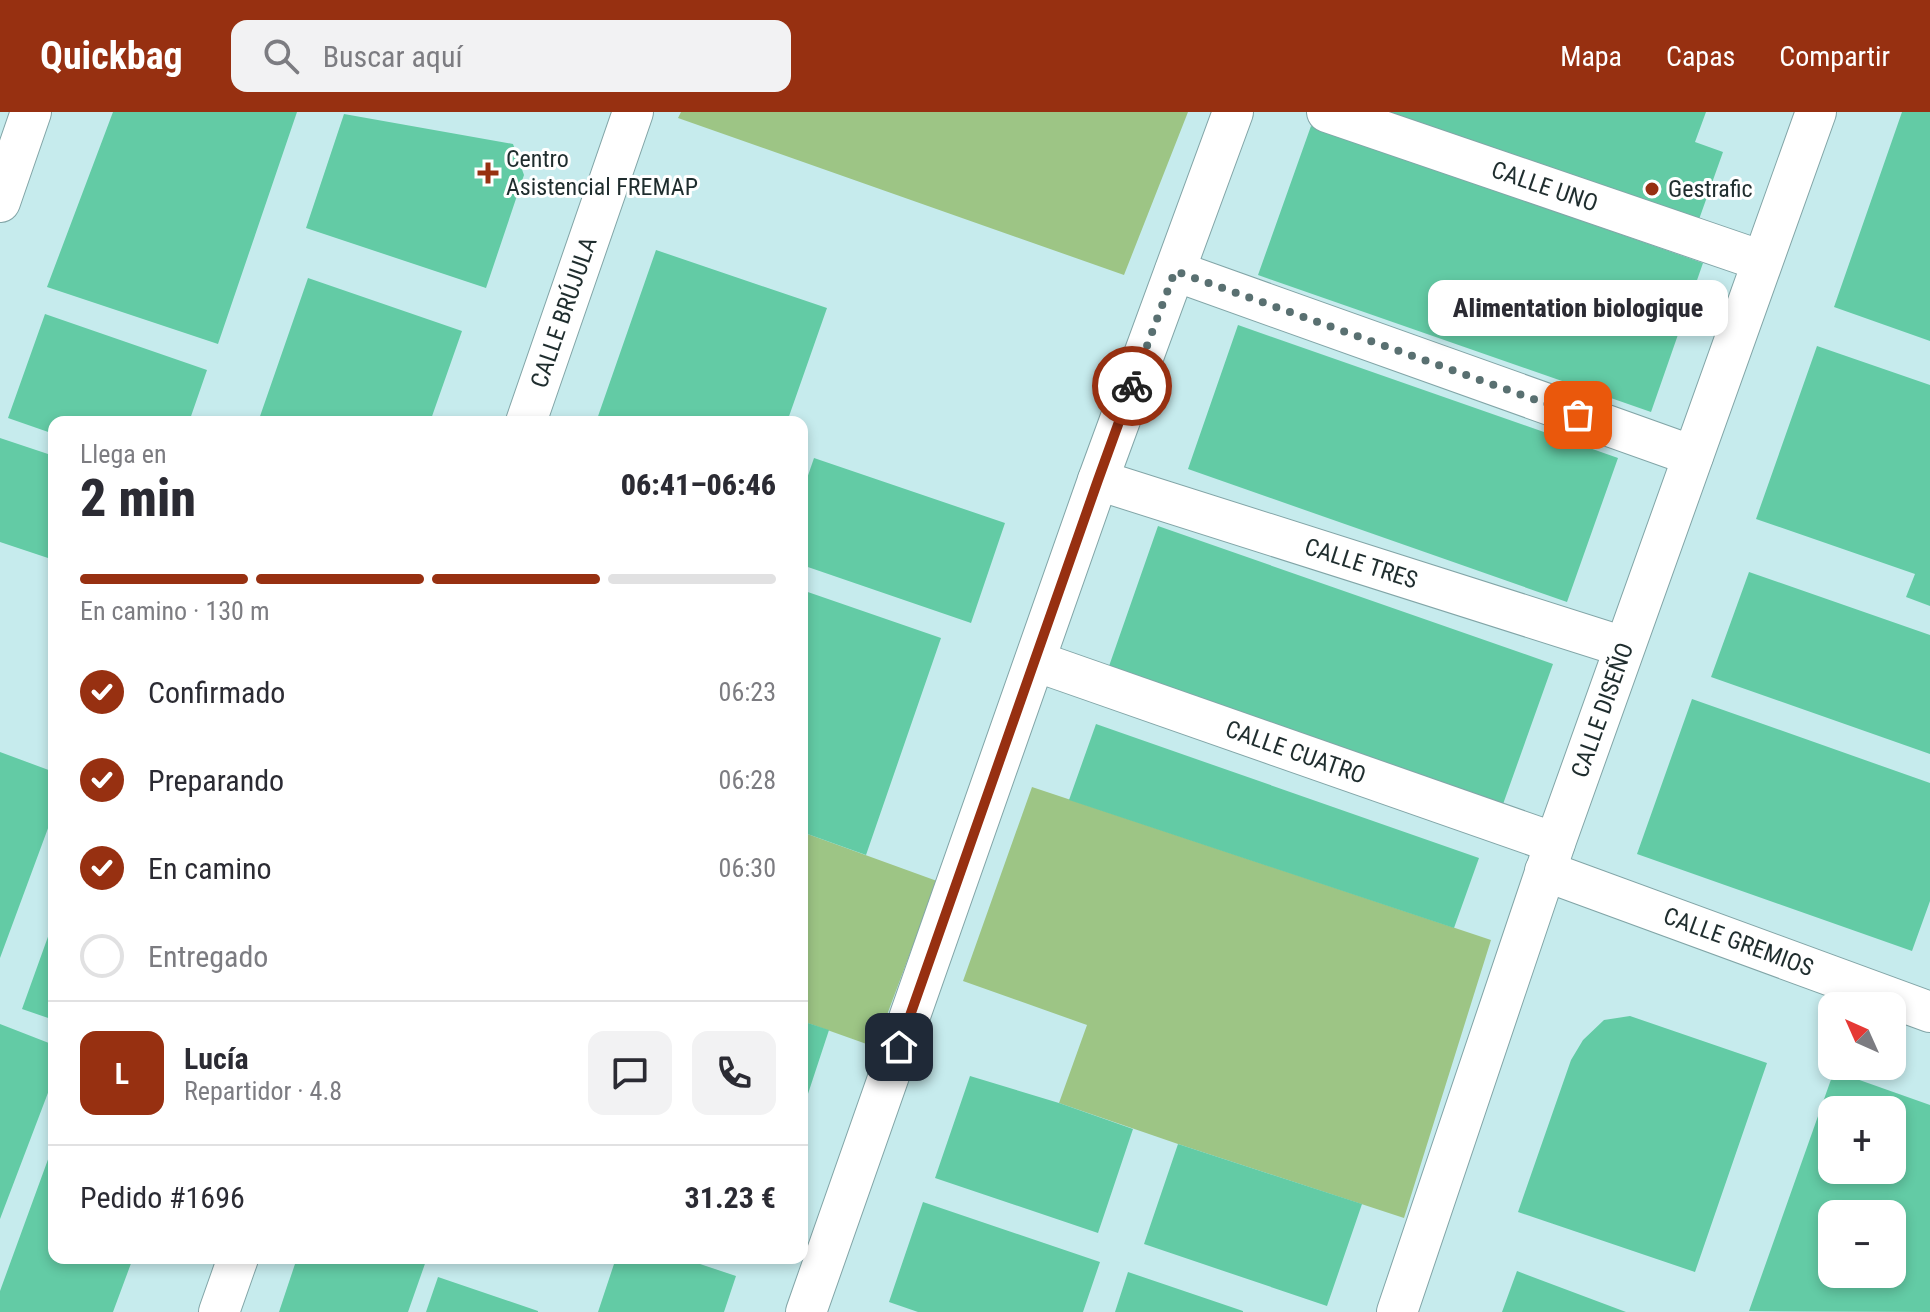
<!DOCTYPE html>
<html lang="es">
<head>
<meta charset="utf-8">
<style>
  body { margin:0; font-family:"Roboto Condensed",sans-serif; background:#f2f2f3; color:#2b2b33; height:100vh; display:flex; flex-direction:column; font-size:30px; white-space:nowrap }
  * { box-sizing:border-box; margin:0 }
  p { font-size:26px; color:#7c7c81 }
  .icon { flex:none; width:44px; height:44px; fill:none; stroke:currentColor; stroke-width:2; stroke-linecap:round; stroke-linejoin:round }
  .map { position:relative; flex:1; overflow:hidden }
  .details { position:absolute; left:48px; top:304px; width:760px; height:848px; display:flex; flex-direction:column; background:#fff; border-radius:16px; box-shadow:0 4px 12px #0003 }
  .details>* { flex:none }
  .needle { width:52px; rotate:315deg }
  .buttons { position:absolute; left:1818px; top:880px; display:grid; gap:16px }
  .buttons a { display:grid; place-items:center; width:88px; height:88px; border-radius:16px; background:#fff; box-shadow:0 4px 12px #0003; font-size:40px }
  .pin { position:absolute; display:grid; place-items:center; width:68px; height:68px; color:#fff; margin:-34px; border-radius:16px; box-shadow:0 4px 12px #0006 }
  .courier { position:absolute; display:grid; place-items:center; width:80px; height:80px; margin:-40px; border:6px solid #973011; border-radius:50%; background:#fff; color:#222; box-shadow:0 2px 10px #0007 }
  .bubble { position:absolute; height:56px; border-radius:16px; background:#fff; box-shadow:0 4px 12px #0003; font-size:26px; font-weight:800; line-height:56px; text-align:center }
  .headline em { font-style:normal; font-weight:800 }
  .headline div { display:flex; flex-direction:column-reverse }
  .headline { display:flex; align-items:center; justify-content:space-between; height:136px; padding:0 32px }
  h1 { font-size:52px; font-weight:800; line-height:60px }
  .bar { display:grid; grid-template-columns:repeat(4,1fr); gap:12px 8px; align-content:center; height:96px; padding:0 32px }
  .bar i { height:10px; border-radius:6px; background:#e1e1e2 }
  .bar .current { background:#973011 }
  .bar p { grid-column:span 4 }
  .line { display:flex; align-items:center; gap:20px; padding:0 32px; border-top:2px solid #e1e1e2 }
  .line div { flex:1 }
  .round { display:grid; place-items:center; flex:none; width:84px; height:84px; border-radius:16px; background:#f2f2f3 }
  ol { padding:0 32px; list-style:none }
  li { display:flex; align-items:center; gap:24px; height:88px }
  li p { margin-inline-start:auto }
  li .icon { padding:8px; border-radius:50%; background:#973011; color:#fff; stroke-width:4 }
  li:last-child { color:#7c7c81 }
  li i { width:44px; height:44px; border:4px solid #e1e1e2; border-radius:50% }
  header { display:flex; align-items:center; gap:48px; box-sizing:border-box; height:112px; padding:0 40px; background:#973011; color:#fff }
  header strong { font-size:38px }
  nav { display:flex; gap:44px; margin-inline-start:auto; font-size:28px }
  .search { width:560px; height:72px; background:#f2f2f3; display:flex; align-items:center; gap:20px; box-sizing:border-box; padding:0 28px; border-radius:16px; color:#7c7c81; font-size:30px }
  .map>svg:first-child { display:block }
</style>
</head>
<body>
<header>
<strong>Quickbag</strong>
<div class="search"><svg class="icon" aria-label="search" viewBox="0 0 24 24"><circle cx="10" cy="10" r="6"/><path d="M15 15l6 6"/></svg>Buscar aquí</div>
<nav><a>Mapa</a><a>Capas</a><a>Compartir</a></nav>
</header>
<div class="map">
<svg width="1930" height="1200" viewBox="0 0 1930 1200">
  <rect width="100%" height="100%" fill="#c6ebed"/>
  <path fill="#9dc585" d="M681,0H1188L1124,163L678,6Z
    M1032,675L1491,828L1404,1106L1178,1032L1059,991L1087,913L963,869Z
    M802,720L937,769L875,935L802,909Z"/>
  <path fill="#63cba5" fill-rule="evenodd" d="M113,0H297L218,232L47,175Z
    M1376,0H1706L1695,30L1723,40L1697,113Z
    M1902,0H1930V229L1834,195Z
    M344,2L513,32L524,63L486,176L306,116Z
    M1311,14L1703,151L1651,300L1258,163Z
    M656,138L827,196L787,310H596Z
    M308,166L462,219L430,310H258Z
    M45,202L207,258L189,310H54V322L8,306Z
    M1238,213L1618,346L1567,490L1188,357Z
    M1817,234L1930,273V494L1906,485L1915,462L1756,407Z
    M0,326L54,344V448L0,430Z
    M814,346L1005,411L971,511L802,453V381Z
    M1158,414L1553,552L1502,695L1108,557Z
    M1749,460L1930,523V642L1711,565Z
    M802,478L941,526L866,743L802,720Z
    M1692,587L1930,671V789L1912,839L1637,742Z
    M1096,612L1479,746L1454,816L1069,688Z
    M0,640L54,660V700L0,846Z
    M54,808V908L22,897Z
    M1630,904L1767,951L1695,1160L1518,1100L1571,948L1583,928L1604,908Z
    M802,909L829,918L803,997H802Z
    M0,912L54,933V965L0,1107Z
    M1834,959L1930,993V1200L1749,1199ZM1832,998H1892V1058H1832ZM1832,1102H1892V1162H1832Z
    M970,964L1059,991L1133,1017L1098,1121L935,1066Z
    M54,1031V1146H133L113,1200H0V1179Z
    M1178,1032L1362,1092L1327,1194L1144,1132Z
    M923,1090L1100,1150L1083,1200H918L889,1190Z
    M297,1146H427L408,1200H279Z
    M616,1146H682L736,1164L724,1200H598Z
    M1517,1159L1626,1200H1502Z
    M1128,1160L1243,1199V1200H1115Z
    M438,1165L538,1199V1200H426Z"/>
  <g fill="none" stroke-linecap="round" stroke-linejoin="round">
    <g stroke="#82a5a7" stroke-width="42">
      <g id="minor">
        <path id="s1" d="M1327,0L1762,149"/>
        <path d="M0,90L31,0"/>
        <path d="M1175,159L1693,344"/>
        <path id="s2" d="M526,310L633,0"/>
        <path id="s3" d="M1098,368L1624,535"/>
        <path id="s4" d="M1035,549L1555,731"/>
        <path id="s5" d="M1545,759L1930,900"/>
        <path d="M219,1200L238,1146"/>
        <path d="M806,1200L1098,368L1233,0"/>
        <path id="s6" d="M1397,1200L1555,731L1816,0"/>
      </g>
    </g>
    <use href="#minor" stroke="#fff" stroke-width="40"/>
  </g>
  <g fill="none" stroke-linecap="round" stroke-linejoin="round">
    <path stroke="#597071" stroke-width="8" stroke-dasharray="0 14.4" d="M1132,274L1175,159L1578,303"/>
    <path stroke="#973011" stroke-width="10" d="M899,935L1098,368L1132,274"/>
  </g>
  <g fill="#973011" stroke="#fff" stroke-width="3">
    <path d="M484 49h8v8h8v8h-8v8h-8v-8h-8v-8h8z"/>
    <circle cx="1652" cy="77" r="8"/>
  </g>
  <g text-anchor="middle" stroke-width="6" stroke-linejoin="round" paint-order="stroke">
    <g font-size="24" fill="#1f2d2e" stroke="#fff" text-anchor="start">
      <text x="506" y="55">Centro<tspan x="506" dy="28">Asistencial FREMAP</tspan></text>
      <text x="1668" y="85">Gestrafic</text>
    </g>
    <g font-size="24" fill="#1f2d2e" stroke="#fff">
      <text dy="8" stroke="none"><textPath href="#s1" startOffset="230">CALLE UNO</textPath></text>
      <text dy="8" stroke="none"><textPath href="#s2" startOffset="116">CALLE BRÚJULA</textPath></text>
      <text dy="8" stroke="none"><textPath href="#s3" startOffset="276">CALLE TRES</textPath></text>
      <text dy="8" stroke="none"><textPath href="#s6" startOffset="636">CALLE DISEÑO</textPath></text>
      <text dy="8" stroke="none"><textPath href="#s4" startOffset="276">CALLE CUATRO</textPath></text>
      <text dy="8" stroke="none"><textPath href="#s5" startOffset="206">CALLE GREMIOS</textPath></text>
    </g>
  </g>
</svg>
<div class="buttons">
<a><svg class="needle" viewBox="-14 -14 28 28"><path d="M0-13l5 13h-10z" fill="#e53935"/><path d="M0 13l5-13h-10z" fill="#7c7c81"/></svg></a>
<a>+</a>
<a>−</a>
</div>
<div class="pin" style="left:1578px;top:303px;background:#ea580c"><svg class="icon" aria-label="bag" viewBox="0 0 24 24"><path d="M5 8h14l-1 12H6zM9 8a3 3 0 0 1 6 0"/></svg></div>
<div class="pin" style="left:899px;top:935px;background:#1f2937"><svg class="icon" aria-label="home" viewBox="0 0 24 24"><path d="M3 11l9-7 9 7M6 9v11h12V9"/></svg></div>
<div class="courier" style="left:1132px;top:274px"><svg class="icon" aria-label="bike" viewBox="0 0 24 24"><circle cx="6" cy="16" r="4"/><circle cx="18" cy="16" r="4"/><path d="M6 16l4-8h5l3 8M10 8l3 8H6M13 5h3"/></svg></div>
<div class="bubble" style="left:1428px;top:168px;width:300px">Alimentation biologique</div>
<section class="details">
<div class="headline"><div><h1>2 min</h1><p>Llega en</p></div><em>06:41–06:46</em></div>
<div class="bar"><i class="current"></i><i class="current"></i><i class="current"></i><i></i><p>En camino · 130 m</p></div>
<ol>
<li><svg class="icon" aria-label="check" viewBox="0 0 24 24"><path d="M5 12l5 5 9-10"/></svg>Confirmado<p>06:23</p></li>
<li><svg class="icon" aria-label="check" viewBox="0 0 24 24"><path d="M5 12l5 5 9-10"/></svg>Preparando<p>06:28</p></li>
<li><svg class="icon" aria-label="check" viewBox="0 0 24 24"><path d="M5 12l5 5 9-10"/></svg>En camino<p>06:30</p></li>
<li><i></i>Entregado</li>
</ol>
<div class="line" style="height:144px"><b class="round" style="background:#973011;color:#fff">L</b><div><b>Lucía</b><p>Repartidor · 4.8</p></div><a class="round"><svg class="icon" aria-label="chat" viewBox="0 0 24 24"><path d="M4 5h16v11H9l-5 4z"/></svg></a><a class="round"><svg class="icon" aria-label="phone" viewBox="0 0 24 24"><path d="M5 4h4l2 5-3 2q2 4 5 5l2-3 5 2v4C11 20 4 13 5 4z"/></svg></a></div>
<div class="line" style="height:104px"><div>Pedido #1696</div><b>31.23 €</b></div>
</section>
</div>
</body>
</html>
